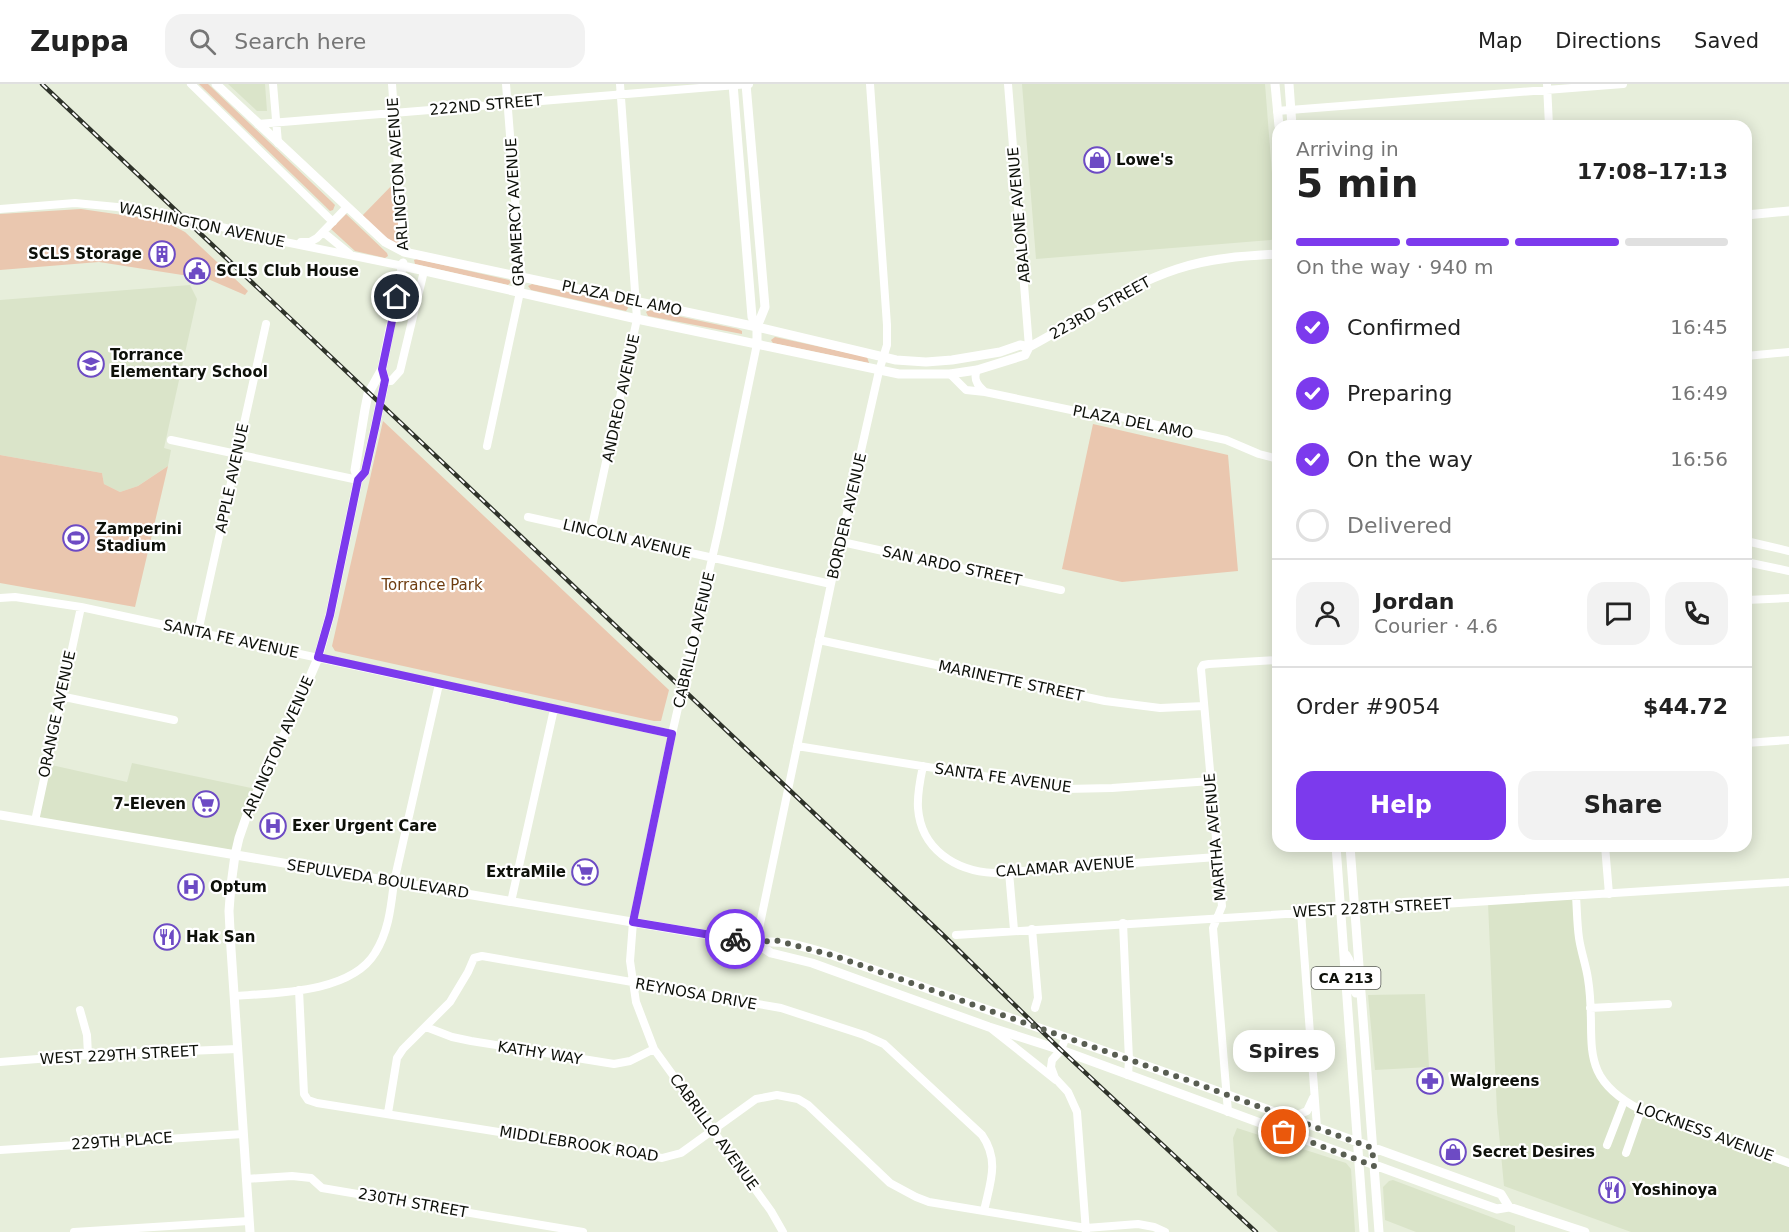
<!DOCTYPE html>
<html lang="en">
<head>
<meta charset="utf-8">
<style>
  body { margin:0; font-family:"DejaVu Sans",sans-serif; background:#f2f2f2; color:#222; height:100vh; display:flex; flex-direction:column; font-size:22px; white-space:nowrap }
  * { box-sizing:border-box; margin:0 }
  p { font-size:20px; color:#767676 }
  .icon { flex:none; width:33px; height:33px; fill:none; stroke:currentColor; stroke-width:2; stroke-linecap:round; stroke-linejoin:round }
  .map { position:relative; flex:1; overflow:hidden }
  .side { position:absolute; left:1272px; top:36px; width:480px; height:732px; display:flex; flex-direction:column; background:#fff; border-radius:18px; box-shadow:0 3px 15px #0003 }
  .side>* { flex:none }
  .pin { position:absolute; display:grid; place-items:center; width:51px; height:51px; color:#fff; margin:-26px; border:3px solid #fff; border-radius:50%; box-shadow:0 2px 6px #0007 }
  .courier { position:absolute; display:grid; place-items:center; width:60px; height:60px; margin:-30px; border:4px solid #7c3aed; border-radius:50%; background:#fff; color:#222; box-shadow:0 2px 8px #0007 }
  .bubble { position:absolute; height:42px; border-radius:18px; background:#fff; box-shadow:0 3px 15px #0003; font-size:20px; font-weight:700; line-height:42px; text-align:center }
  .headline em { font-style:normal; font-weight:700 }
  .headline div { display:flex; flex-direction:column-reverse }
  .headline { display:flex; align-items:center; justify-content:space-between; height:102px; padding:0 24px }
  h1 { font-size:39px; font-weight:700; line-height:45px }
  .bar { display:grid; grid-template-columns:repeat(4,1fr); gap:9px 6px; align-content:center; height:72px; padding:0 24px }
  .bar i { height:8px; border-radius:4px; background:#e0e0e0 }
  .bar .on { background:#7c3aed }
  .bar p { grid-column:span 4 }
  .line { display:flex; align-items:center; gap:15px; padding:0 24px; border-top:2px solid #e0e0e0 }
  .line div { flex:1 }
  .round { display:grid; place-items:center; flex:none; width:63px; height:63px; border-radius:18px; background:#f2f2f2 }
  ol { padding:0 24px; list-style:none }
  li { display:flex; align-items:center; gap:18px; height:66px }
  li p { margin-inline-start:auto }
  li .icon { padding:6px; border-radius:50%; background:#7c3aed; color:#fff; stroke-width:4 }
  li:last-child { color:#767676 }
  li i { width:33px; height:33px; border:3px solid #e0e0e0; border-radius:50% }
  .primary-button { display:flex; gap:12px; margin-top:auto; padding:12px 24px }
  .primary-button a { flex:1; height:69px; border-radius:18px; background:#7c3aed; color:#fff; font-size:24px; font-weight:700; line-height:69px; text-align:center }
  .primary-button a+a { background:#f2f2f2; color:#222 }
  header { display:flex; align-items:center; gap:36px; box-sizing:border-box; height:84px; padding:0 30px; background:#fff; border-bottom:2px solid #e0e0e0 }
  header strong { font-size:28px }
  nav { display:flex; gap:33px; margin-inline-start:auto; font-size:21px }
  .search { width:420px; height:54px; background:#f2f2f2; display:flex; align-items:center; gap:15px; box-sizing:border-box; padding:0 21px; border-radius:18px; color:#767676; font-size:22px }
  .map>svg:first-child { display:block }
</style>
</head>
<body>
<header>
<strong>Zuppa</strong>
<div class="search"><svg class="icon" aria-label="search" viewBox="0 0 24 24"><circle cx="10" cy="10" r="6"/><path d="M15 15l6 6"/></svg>Search here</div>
<nav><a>Map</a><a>Directions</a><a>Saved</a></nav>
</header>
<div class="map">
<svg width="1789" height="1148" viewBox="0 0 1789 1148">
  <rect width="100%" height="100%" fill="#e7eedb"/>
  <path fill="#dae4c9" d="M228,0H265L267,27H257Z
    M1022,0H1265L1277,153L1271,156L1036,175Z
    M190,201L197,215L164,364L171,366L168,382L138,402L120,408L104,400L102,389L0,371V216Z
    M132,679L256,705L234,770L36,734L47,680L127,698Z
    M1575,813L1584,875L1591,968L1617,1013L1789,1080V1148H1631L1504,1102L1497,1028L1488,819Z
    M1425,910L1429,983L1375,986L1368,911Z
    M1237,1044L1346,1079L1351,1085L1355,1148H1278L1237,1111L1233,1054Z
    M1393,1096L1515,1142V1148H1416L1385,1136L1383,1103L1389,1097Z"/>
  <path fill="#eac7af" d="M199,0H208L332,118L335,121L333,126L330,127L325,122Z
    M398,95L403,166L360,134Z
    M81,125L164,137L185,148L248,207L245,211L208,195L99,178L0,186V130Z
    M346,130L387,169L388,172L385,174L355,167L331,145Z
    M417,175L509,196L511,198L508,201L415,180L414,176Z
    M532,200L626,221L628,224L626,227L531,206L528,202Z
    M649,226L738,245L742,247V250L648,232L646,228Z
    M775,253L867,273L869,279L773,259L771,256Z
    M383,337L669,606L661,637H654L335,567L332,562Z
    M1093,340L1228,371L1238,487L1122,498L1062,485Z
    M0,371L102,389L104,400L120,408L138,402L168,382L135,523L0,499Z"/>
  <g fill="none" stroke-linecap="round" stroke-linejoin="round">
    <path stroke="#fff" stroke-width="8" d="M191,0L333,138
      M273,0L278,59
      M392,0L404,168
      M1008,0L1029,263
      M1547,0L1549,42
      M1277,27L1623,0
      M258,40L749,0
      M0,125L75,119L117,123L183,134L285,158L403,182
      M323,148L350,170
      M301,158H310L317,154L347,123
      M757,260L719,444L672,650L633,838L630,877L636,918L654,965L771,1127L783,1148
      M1746,272L1789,268
      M977,286C973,295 977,301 984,307
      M950,290L966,306L985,308L1090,330L1116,332L1226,356L1259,370L1278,375
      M385,296L391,297L400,287L424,187
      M171,356L358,396
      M487,362L520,208L521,192L506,0
      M528,433L831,500
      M591,447L637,235L620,0
      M1746,457L1789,467
      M842,458L1061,506
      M1746,478L1789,487
      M0,514L15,513L81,523L672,650
      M1746,516L1789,514
      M198,548L266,240
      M819,556L1105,617L1160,624L1204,622
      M60,612L174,636
      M1746,659L1789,656
      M797,662L1065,705L1112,704L1211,697
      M923,682C920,696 917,710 918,724C921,765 955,787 994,789L1217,773
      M35,737L81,523
      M1605,762L1609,810
      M1009,788L1014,846
      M1576,812C1577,826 1577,840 1579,854C1581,868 1586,881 1588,895C1598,956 1573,991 1641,1026L1789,1079
      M511,818L554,625
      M1301,828L1317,1044
      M1123,839L1129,976L1128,991
      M1032,845L1038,914L1035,924
      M956,851L1789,798
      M756,859L831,500L879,287L887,261V241L870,0
      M299,906L304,1010L308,1016L317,1019L662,1074L681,1069L756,1015L777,1011L798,1015L808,1021L890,1099L916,1113L929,1118L1086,1144L1138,1140L1154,1143L1165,1148
      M234,912C276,909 351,909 375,869C389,847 391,822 394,798L439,600
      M1590,924L1668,920
      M80,926L87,951L88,971
      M426,943L452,953L471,957L614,980L630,977L654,965
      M992,945L1056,996
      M1065,955L1061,966L1052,976L1051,983L1055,994L1068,1008L1077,1028L1086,1148
      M0,978L88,971L237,965
      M1228,1028L1213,844L1222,822L1201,585L1203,581L1209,580L1278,576
      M388,1029L397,974L403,965L450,918L468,888L474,874L482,872L781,924L864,951L884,960L982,1051C1000,1077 990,1099 984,1127
      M1290,1034L1307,1027L1313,1014
      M1607,1061L1624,1017
      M0,1066L243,1050
      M1626,1069L1641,1026
      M246,1095L292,1092L311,1094L322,1104L583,1148
      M74,1148L249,1137"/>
    <path stroke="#fff" stroke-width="9" d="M216,0L385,158L404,168L757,243L896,276L926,278L952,276L1000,268L1020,261L1029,263
      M733,0L752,233L757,243
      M746,0L765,223L757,243V260
      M1275,0L1279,42
      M1289,0L1292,42
      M1746,131L1789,127
      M403,182L637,235L899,290H950L977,286L1025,271L1029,263
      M1029,263C1079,237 1124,202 1177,185C1209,174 1244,172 1278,170
      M358,396L355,386L365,325L368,310L382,285L403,179
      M0,731L756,859C785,855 804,863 832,871L1184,995L1501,1110L1509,1123
      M1336,762L1364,1148
      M1350,762L1379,1148
      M756,859L771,869L812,879L989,943L1061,966L1443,1106L1497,1125L1509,1123L1585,1148
      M1346,871C1355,883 1348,898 1356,909H1361
      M250,1148L231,865L229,827L231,801L235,771L239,754L249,725L295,628L318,574L330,531L358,396L365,388L375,344L385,296L382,285"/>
    <g stroke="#2f332a" stroke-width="4.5">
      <path id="rail" d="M42,0L943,851L1061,966L1256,1148"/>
    </g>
    <use href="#rail" stroke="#fff" stroke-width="2" stroke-dasharray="7" stroke-linecap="butt"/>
  </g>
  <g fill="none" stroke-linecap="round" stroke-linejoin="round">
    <path stroke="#595e52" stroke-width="6" stroke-dasharray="0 10.8" d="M735,855L756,859L775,856L832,871L1184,995L1372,1064L1374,1082L1284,1048"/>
    <path stroke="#7c3aed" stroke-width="8" d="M397,213L382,285L385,296L375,344L365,388L358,396L330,531L318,573L672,650L633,838L735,855"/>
  </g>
  <defs>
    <g id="shop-ring" transform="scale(1.35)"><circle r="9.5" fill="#fff" stroke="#6d4bc4" stroke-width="1.5"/><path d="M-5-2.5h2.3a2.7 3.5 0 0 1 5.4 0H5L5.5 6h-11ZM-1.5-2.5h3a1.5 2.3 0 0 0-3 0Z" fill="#6d4bc4"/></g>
    <g id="building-ring" transform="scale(1.35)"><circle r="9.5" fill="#fff" stroke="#6d4bc4" stroke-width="1.5"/><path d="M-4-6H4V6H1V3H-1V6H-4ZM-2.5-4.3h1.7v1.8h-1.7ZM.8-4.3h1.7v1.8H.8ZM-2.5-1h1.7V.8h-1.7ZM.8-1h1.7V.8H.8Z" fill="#6d4bc4"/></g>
    <g id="civic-ring" transform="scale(1.35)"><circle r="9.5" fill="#fff" stroke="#6d4bc4" stroke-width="1.5"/><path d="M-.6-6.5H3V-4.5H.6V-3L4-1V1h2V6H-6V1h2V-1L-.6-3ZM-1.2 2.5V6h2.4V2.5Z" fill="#6d4bc4"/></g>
    <g id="school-ring" transform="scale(1.35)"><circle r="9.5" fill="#fff" stroke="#6d4bc4" stroke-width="1.5"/><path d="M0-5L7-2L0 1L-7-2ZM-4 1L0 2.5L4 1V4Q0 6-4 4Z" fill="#6d4bc4"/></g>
    <g id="stadium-ring" transform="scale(1.35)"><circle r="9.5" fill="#fff" stroke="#6d4bc4" stroke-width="1.5"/><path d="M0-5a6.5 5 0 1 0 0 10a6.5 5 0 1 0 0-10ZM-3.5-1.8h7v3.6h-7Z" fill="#6d4bc4"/></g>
    <g id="supermarket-ring" transform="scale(1.35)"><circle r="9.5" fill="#fff" stroke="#6d4bc4" stroke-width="1.5"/><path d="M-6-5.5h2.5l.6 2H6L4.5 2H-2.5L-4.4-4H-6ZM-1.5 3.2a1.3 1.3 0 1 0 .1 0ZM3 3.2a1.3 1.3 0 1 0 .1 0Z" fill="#6d4bc4"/></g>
    <g id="hospital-ring" transform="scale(1.35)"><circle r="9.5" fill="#fff" stroke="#6d4bc4" stroke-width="1.5"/><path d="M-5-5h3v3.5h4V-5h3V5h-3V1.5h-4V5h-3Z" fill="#6d4bc4"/></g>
    <g id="restaurant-ring" transform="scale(1.35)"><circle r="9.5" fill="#fff" stroke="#6d4bc4" stroke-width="1.5"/><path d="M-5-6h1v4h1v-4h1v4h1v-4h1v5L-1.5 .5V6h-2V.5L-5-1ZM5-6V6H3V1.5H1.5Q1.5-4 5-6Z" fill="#6d4bc4"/></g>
    <g id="pharmacy-ring" transform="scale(1.35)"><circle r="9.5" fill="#fff" stroke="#6d4bc4" stroke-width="1.5"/><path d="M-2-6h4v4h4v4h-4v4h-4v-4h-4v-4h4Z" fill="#6d4bc4"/></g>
  </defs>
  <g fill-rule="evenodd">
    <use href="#shop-ring" x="1097" y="76"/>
    <use href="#building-ring" x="162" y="170"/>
    <use href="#civic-ring" x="197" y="187"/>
    <use href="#school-ring" x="91" y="280"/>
    <use href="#stadium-ring" x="76" y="454"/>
    <use href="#supermarket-ring" x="206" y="720"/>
    <use href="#hospital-ring" x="273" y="742"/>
    <use href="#supermarket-ring" x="585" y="788"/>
    <use href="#hospital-ring" x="191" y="803"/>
    <use href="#restaurant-ring" x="167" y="853"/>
    <use href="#pharmacy-ring" x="1430" y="997"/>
    <use href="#shop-ring" x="1453" y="1068"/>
    <use href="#restaurant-ring" x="1612" y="1106"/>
  </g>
  <g text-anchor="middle" stroke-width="4.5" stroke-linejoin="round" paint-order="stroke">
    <rect fill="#fff" stroke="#565853" stroke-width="1.5" x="1311.5" y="883" width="69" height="22" rx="4.5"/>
    <g font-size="14" font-weight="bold" fill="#0d1009">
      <text x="1346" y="899">CA 213</text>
    </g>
    <g font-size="15" fill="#0d1009" stroke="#fff">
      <text transform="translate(486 21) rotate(-5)" y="5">222ND STREET</text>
      <text transform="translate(398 90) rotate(-94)" y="5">ARLINGTON AVENUE</text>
      <text transform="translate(515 128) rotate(-93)" y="5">GRAMERCY AVENUE</text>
      <text transform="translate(1019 131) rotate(-95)" y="5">ABALONE AVENUE</text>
      <text transform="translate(202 141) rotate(12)" y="5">WASHINGTON AVENUE</text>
      <text transform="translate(622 214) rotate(12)" y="5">PLAZA DEL AMO</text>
      <text transform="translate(1100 224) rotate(-29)" y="5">223RD STREET</text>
      <text transform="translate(621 314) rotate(-78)" y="5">ANDREO AVENUE</text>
      <text transform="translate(1133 338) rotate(11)" y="5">PLAZA DEL AMO</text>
      <text transform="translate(232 394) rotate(-78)" y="5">APPLE AVENUE</text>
      <text transform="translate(847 432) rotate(-77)" y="5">BORDER AVENUE</text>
      <text transform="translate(627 455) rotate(13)" y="5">LINCOLN AVENUE</text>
      <text transform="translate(952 482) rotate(12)" y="5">SAN ARDO STREET</text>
      <text transform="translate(231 555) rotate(12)" y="5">SANTA FE AVENUE</text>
      <text transform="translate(694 556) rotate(-77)" y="5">CABRILLO AVENUE</text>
      <text transform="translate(1011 597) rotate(12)" y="5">MARINETTE STREET</text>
      <text transform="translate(57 630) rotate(-78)" y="5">ORANGE AVENUE</text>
      <text transform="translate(278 663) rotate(-66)" y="5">ARLINGTON AVENUE</text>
      <text transform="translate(1003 694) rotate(8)" y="5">SANTA FE AVENUE</text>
      <text transform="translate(1215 753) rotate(-95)" y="5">MARTHA AVENUE</text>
      <text transform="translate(1065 783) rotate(-4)" y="5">CALAMAR AVENUE</text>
      <text transform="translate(378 795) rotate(9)" y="5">SEPULVEDA BOULEVARD</text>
      <text transform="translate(1372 824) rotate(-3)" y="5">WEST 228TH STREET</text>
      <text transform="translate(696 910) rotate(10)" y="5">REYNOSA DRIVE</text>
      <text transform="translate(540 969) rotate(9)" y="5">KATHY WAY</text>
      <text transform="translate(119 971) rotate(-3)" y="5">WEST 229TH STREET</text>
      <text transform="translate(714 1048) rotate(54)" y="5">CABRILLO AVENUE</text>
      <text transform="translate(1705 1048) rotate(20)" y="5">LOCKNESS AVENUE</text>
      <text transform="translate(122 1057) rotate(-4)" y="5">229TH PLACE</text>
      <text transform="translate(579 1060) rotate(9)" y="5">MIDDLEBROOK ROAD</text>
      <text transform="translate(413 1119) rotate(10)" y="5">230TH STREET</text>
    </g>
    <g font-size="15" font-weight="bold" fill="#0d1009" stroke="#fff" text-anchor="start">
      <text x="1116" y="81">Lowe's</text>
      <text x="142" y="175" text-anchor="end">SCLS Storage</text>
      <text x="216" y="192">SCLS Club House</text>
      <text x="110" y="276">Torrance<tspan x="110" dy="17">Elementary School</tspan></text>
      <text x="96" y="450">Zamperini<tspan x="96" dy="17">Stadium</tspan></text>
      <text x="186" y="725" text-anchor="end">7-Eleven</text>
      <text x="292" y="747">Exer Urgent Care</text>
      <text x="566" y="793" text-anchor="end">ExtraMile</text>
      <text x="210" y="808">Optum</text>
      <text x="186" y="858">Hak San</text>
      <text x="1450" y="1002">Walgreens</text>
      <text x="1472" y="1073">Secret Desires</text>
      <text x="1632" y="1111">Yoshinoya</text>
    </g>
    <g font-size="15" fill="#6d3c10" stroke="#fff">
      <text x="432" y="506">Torrance Park</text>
    </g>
  </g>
</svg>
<div class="pin" style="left:1284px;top:1048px;background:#ea580c"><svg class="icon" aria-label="bag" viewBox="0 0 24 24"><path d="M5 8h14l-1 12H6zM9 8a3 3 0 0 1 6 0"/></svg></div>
<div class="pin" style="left:397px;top:213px;background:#1f2937"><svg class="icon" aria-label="home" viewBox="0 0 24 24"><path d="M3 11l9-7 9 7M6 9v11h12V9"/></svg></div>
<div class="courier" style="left:735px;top:855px"><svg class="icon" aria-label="bike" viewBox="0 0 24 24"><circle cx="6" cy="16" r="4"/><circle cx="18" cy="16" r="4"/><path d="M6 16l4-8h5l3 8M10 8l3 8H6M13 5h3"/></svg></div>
<div class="bubble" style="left:1233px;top:946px;width:102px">Spires</div>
<section class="side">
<div class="headline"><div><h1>5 min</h1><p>Arriving in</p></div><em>17:08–17:13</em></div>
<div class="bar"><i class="on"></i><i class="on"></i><i class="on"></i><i></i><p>On the way · 940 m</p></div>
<ol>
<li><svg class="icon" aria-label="check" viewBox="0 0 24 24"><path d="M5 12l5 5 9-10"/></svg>Confirmed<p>16:45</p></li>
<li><svg class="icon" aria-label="check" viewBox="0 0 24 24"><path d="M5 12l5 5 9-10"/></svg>Preparing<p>16:49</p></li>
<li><svg class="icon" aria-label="check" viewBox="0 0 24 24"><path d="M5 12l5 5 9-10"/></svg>On the way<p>16:56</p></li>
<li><i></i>Delivered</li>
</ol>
<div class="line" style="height:108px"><a class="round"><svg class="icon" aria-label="person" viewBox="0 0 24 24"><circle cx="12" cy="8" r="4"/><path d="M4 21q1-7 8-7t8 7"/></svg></a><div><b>Jordan</b><p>Courier · 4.6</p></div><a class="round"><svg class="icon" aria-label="chat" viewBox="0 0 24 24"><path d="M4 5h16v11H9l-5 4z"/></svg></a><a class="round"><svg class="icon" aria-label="phone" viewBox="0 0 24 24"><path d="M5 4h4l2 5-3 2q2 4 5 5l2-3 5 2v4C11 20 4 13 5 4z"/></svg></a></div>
<div class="line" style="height:78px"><div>Order #9054</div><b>$44.72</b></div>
<div class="primary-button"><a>Help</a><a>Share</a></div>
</section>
</div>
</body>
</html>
